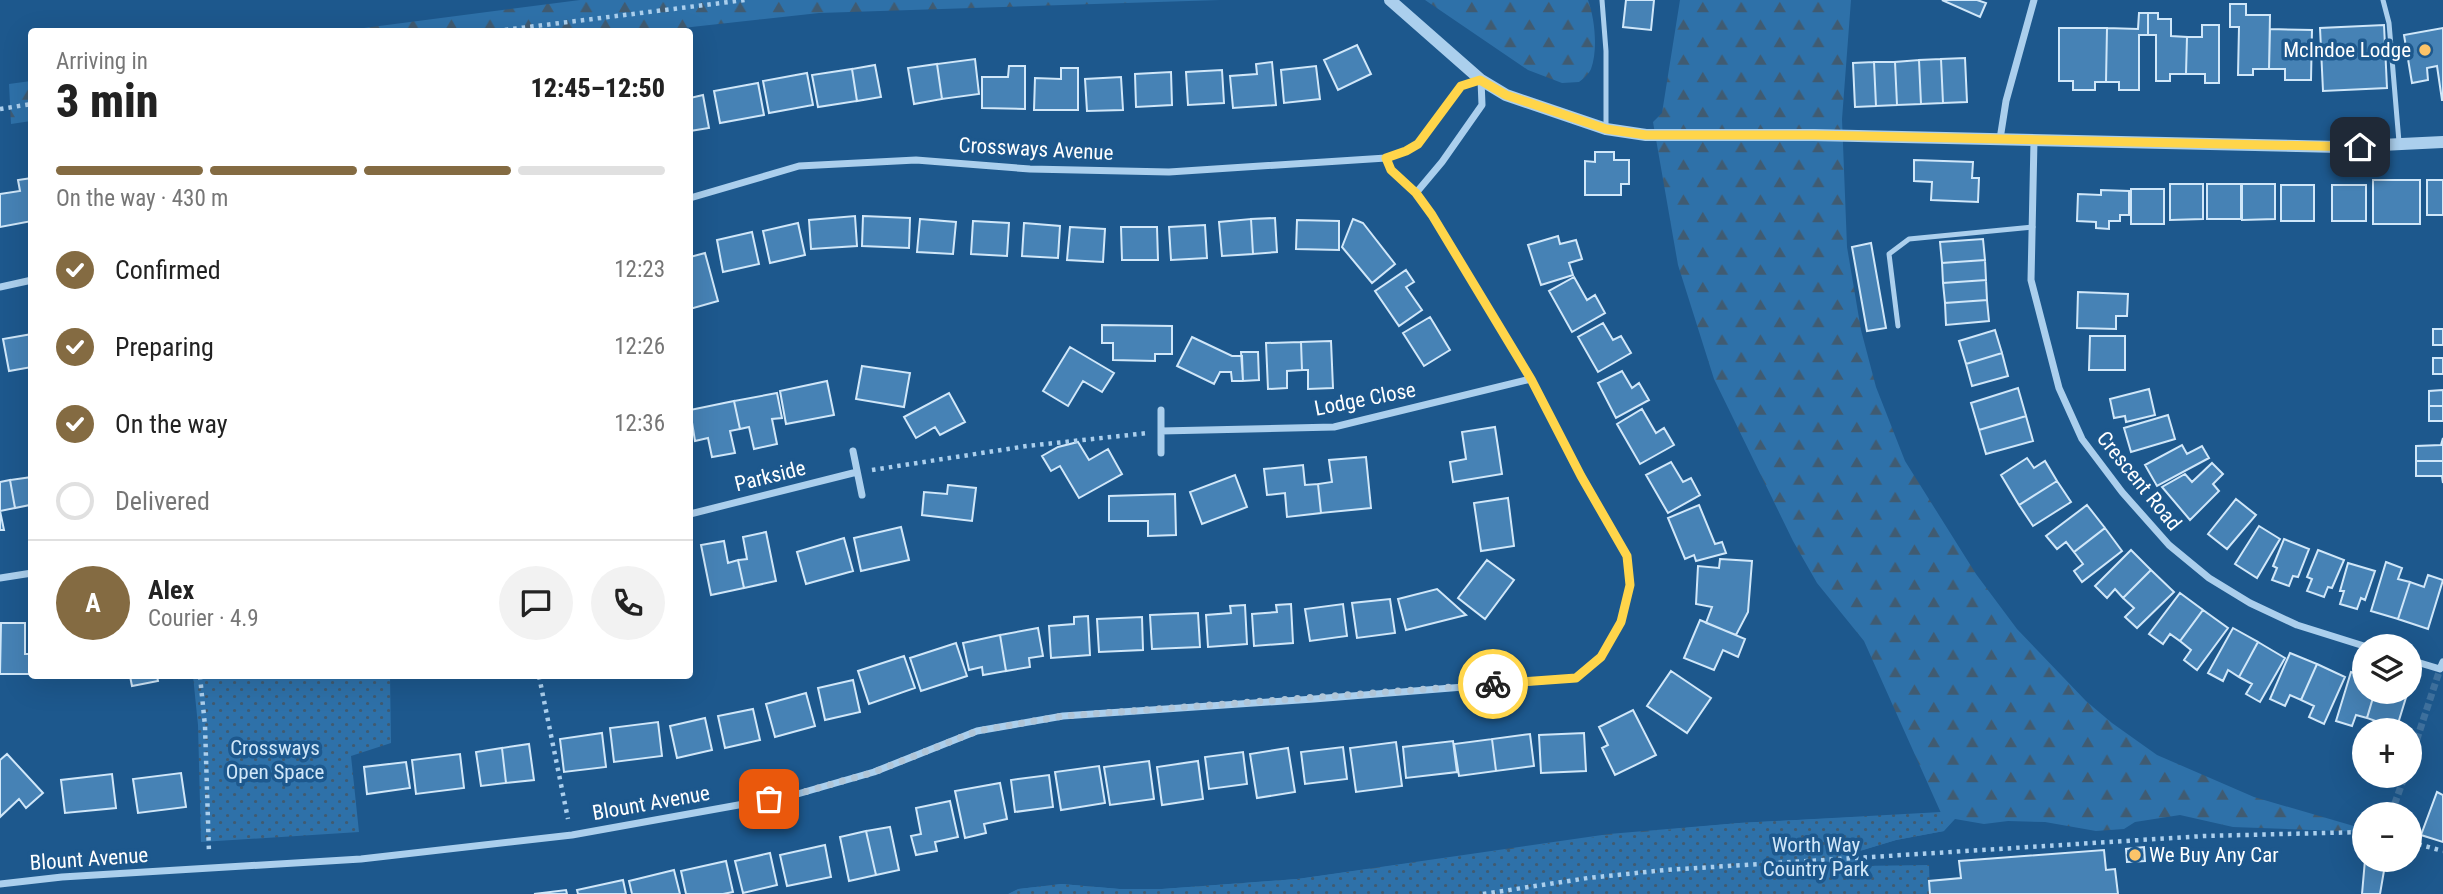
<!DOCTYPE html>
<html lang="en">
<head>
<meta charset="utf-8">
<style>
  body { margin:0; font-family:"Roboto Condensed",sans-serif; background:#f2f2f2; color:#222; height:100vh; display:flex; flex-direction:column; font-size:26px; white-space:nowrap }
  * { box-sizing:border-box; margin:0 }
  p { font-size:23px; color:#767676 }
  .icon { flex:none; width:38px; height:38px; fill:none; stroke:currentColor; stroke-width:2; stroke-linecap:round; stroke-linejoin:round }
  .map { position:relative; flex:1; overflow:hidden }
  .sheet { position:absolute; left:28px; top:28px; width:665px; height:651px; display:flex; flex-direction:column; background:#fff; border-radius:7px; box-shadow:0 7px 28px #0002 }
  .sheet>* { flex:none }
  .fabs { position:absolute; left:2352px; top:634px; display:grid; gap:14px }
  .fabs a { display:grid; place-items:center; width:70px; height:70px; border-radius:50%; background:#fff; box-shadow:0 7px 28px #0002; font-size:35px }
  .pin { position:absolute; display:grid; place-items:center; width:60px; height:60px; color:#fff; margin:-30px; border-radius:14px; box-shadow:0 4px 10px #0006 }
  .courier { position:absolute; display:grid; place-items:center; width:70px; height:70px; margin:-35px; border:5px solid #ffd54a; border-radius:50%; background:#fff; color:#222; box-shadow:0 2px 9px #0007 }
  .head em { font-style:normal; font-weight:800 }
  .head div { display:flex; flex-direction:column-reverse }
  .head { display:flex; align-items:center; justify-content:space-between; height:119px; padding:0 28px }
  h1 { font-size:46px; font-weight:800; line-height:52px }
  .bar { display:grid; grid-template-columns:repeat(4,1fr); gap:10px 7px; align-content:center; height:84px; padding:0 28px }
  .bar i { height:9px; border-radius:5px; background:#e0e0e0 }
  .bar .active { background:#846b42 }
  .bar p { grid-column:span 4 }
  .line { display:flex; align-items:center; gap:18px; padding:0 28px; border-top:2px solid #e0e0e0 }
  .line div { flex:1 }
  .round { display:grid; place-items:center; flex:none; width:74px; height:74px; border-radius:37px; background:#f2f2f2 }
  ol { padding:0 28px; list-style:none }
  li { display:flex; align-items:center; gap:21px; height:77px }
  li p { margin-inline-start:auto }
  li .icon { padding:7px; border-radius:50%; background:#846b42; color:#fff; stroke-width:4 }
  li:last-child { color:#767676 }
  li i { width:38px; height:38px; border:4px solid #e0e0e0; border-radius:50% }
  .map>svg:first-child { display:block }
</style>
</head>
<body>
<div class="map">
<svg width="2443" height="894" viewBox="0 0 2443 894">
  <defs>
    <pattern id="forest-firs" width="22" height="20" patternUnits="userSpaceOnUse" patternTransform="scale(1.75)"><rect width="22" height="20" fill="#2e71a9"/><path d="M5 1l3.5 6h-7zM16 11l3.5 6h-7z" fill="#405b71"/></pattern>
    <pattern id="park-dots" width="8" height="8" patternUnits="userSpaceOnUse" patternTransform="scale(1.75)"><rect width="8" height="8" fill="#2e71a9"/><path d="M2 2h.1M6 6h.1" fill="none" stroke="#405b71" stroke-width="1.8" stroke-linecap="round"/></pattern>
  </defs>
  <rect width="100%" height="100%" fill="#1d588d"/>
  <path fill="url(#forest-firs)" d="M580,0H1220L819,13L646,32L341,31Z
    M1425,0H1588C1595,19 1598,50 1591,69C1589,74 1583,79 1579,82L1562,83L1528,70Z
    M1680,0H1851L1842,119L1847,247L1861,330L1876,387L1905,461L1976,574L2017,629L2086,701L2112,723L2157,755L2254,797L2364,829V832L2233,827L2180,815L2135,822L2124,829L2096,831L2045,822L2008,821L1984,824L1955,819L1944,831L1896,840L1859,851L1450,894H1008L1018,889L1062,884L1119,889H1162L1297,879L1609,834L1739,823L1941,813L1864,641L1817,583L1793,541L1714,379L1678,265L1653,122L1662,113Z
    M31,81V121L11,124L9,84Z"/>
  <path fill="url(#park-dots)" d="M193,676H390L391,743L351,756L359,832L201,842L198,725Z
    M1941,812L1944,831L1896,840L1860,851L1856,866L1929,865L1930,894H1009L1019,889L1061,884L1120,889H1162L1298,879L1611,835L1739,823Z"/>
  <path fill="#4682b5" stroke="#d0e7f9" stroke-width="2" d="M1626,0H1654L1651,30L1623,27Z
    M1942,0H1977L1986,3L1980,17Z
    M2230,4H2246V15H2270L2269,69H2253V75H2238L2239,27H2230Z
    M2139,13H2148V35H2139V90H2119V82H2106L2107,28L2138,29Z
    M2148,13H2158V19H2171V36L2187,37L2186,74H2170V81H2156V35H2148Z
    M2202,25H2219V83H2205V74H2186L2187,37H2202Z
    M2384,25L2387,88L2323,91L2320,28Z
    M2059,28H2107L2106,82H2095V90H2073V81H2059Z
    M2443,28V100H2442L2437,66L2427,68L2428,80L2412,83L2404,35Z
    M2270,29L2312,30L2311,80H2285V69H2269Z
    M1357,45L1371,74L1338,90L1324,60Z
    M1965,58L1967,102L1943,103L1941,59Z
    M975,59L979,94L942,99L937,64Z
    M1941,59L1943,103L1921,104L1919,60Z
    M1919,60L1921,104L1897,105L1895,62Z
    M1272,62L1276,105L1233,108L1230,76L1257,74L1256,64Z
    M1874,62H1895L1897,105L1876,106Z
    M1874,62L1876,106L1855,107L1853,63Z
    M937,64L942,99L914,104L908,68Z
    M875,65L881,97L857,101L852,69Z
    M1009,66H1025V109L982,108V77H1008Z
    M1316,66L1320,99L1284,103L1281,70Z
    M1061,68H1078V110H1034L1035,78L1061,79Z
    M852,69L857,101L818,107L812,75Z
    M1222,70L1224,103L1188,105L1186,72Z
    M1171,72L1172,105L1136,107L1135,74Z
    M807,73L813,105L769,113L763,81Z
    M1121,77L1123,110L1087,111L1085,79Z
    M758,83L764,115L720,123L714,91Z
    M703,95L709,128L690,131V98Z
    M1595,152H1614V160H1629V184H1621V195H1585V161L1595,162Z
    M1914,160L1973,162L1972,178H1979L1978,202L1931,200L1932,182L1914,181Z
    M32,178V221L0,227V194L20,191L18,180Z
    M2373,180H2420V224H2373Z
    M2427,180H2443V215H2427Z
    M2170,184H2203V219L2170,220Z
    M2207,184H2241V219H2207Z
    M2242,184H2275V219L2242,220Z
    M2281,185H2314V221H2281Z
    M2332,185H2366V221H2332Z
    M2131,189H2164V224H2131Z
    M2101,190L2129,191V215H2120V221H2109V229L2096,228V222L2077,221L2078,194L2101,195Z
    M855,216L857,246L811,249L809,220Z
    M863,216L910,218L909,248L862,246Z
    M1275,218L1277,252L1253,254L1251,219Z
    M920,219L956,222L953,254L917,252Z
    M1251,219L1253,254L1222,256L1219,222Z
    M1353,219L1363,223L1395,264L1372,283L1342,247Z
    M1297,220L1339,221V250L1296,249Z
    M973,221L1009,223L1007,256L971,254Z
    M798,223L805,255L770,263L763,231Z
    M1024,223L1060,226L1058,258L1022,256Z
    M1205,225L1207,258L1171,260L1169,227Z
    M1070,227L1105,229L1103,262L1067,260Z
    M1121,227H1157L1158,260H1122Z
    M752,232L759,264L723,272L717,240Z
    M1558,236L1560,244L1576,240L1582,259L1569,263L1573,275L1541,285L1528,245Z
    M1983,239L1985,260L1942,263L1940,242Z
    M1871,243L1886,328L1867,331L1852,247Z
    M705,253L718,301L690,309V257Z
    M1985,260L1986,280L1943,283L1942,263Z
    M1406,270L1414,282L1406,287L1422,310L1399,326L1375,291Z
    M1574,277L1587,300L1595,295L1605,313L1572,332L1549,291Z
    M1986,280L1987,300L1945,303L1943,283Z
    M2078,292L2128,294L2127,316H2116V329L2077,328Z
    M1987,300L1989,321L1946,325L1945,303Z
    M1430,317L1450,350L1424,366L1403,333Z
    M1603,323L1613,340L1621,336L1631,353L1598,372L1578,337Z
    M1102,325L1172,326V354H1155V361L1113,360V343H1102Z
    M2433,329H2443V345H2433Z
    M1995,330L2002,353L1966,364L1959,341Z
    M32,334V367L9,371L3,339Z
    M2090,336H2125V370H2089Z
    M1192,337L1232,356H1242L1243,381H1232L1231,372H1220L1214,384L1177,366Z
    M1331,341L1333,388L1308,389V370H1302L1301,342Z
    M1301,342L1302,370L1287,371V388L1268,389L1266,343Z
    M1070,347L1114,373L1102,392L1083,381L1068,406L1043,391Z
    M1241,352H1258L1259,380L1243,381Z
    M2002,353L2008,376L1972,386L1966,364Z
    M2433,358H2443V374H2433Z
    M862,366L910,373L904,407L856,399Z
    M1622,371L1632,388L1639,383L1649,400L1616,418L1598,383Z
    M827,381L834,415L786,424L780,391Z
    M2018,388L2026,416L1979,430L1971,403Z
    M2149,389L2155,415L2126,422L2125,416L2114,418L2110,399Z
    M2443,390V406H2429V391Z
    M777,393L782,418L772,419L777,444L754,449L749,427L740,429L734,401Z
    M949,393L965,422L940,435L935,427L916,438L904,417Z
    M734,401L740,429L730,431L735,453L712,457L708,438L695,441L690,410Z
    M2429,406H2443V421H2429Z
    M1642,409L1656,433L1664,428L1674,445L1640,464L1617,424Z
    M2168,415L2175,439L2131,452L2124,428Z
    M2026,416L2033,441L1986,454L1979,430Z
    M1495,427L1502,474L1453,482L1450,462L1466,459L1462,432Z
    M2443,438V461H2416V446L2441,445Z
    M1078,442L1089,460L1108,449L1122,474L1079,498L1060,466L1051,471L1042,456L1058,447Z
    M2182,445L2187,454L2202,446L2209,458L2157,486L2145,465Z
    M1366,457L1371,508L1321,513L1318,484L1332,482L1329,460Z
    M2027,458L2034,468L2045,461L2057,481L2019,505L2001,475Z
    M2416,461H2443V483L2442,476H2416Z
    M1671,462L1683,482L1691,478L1700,495L1668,513L1646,475Z
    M2212,463L2223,474L2213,484L2219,491L2190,520L2162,487L2185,474L2192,482Z
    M1303,465L1305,485L1318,484L1321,513L1287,517L1285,493L1267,495L1264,469Z
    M1235,475L1247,507L1202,524L1190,492Z
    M32,477V515L30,505L15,508L10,480Z
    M10,480L15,508L0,511L4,530H0V482Z
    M2057,481L2071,502L2033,526L2019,505Z
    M948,485L976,488L972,521L922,515L924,492L947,494Z
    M1175,494L1176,535L1148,536V521H1109V496Z
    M1508,498L1514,546L1481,551L1474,503Z
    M2236,499L2256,515L2227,549L2208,534Z
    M1699,505L1715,544L1722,542L1726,553L1696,561L1694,555L1685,559L1668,518Z
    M2087,505L2105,528L2074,552L2066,542L2057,549L2046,536Z
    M2259,526L2280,539L2257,578L2235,564Z
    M901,527L909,560L861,571L854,538Z
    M2105,528L2122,551L2082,582L2074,571L2083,564L2074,552Z
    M766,532L776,581L744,588L738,560L747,559L743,537Z
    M844,538L853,571L806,584L797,552Z
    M2284,539L2309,549L2298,577L2293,576L2289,586L2272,580L2277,568L2273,566Z
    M724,541L728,563L738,560L744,588L711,595L701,545Z
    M2131,550L2151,570L2123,598L2115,589L2107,598L2095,586Z
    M2318,550L2344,560L2332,588L2328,587L2324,597L2307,591L2312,579L2307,577Z
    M1720,559L1752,561L1748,612L1736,635L1706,623L1712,607L1696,604L1698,566L1719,568Z
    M1487,560L1514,580L1485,619L1458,598Z
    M2386,562L2402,568L2398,579L2410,582L2398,619L2371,611Z
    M2348,563L2375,571L2365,600L2361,598L2357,609L2340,604L2344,591H2340Z
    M2151,570L2174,592L2137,628L2125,617L2134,608L2123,598Z
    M2428,575L2443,580L2428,629L2398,619L2410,582L2424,587Z
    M1437,589L1466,615L1406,630L1398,599Z
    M2180,593L2203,610L2180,641L2170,634L2163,644L2149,634Z
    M1390,599L1395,633L1357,638L1352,603Z
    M1291,604L1293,643L1254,646L1252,614L1277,612L1276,605Z
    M1343,604L1347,636L1310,641L1305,609Z
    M1245,605L1247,644L1208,647L1206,615L1231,613L1230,606Z
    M2203,610L2228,628L2197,670L2184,660L2191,650L2180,641Z
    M1198,613L1200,647L1152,649L1150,615Z
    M1088,616L1090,655L1051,658L1049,626L1074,624V617Z
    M1142,617L1143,650L1099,652L1097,619Z
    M1700,620L1745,639L1738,657L1723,650L1714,670L1684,658Z
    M1,623H25V654H32V674H0Z
    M1038,628L1043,656L1029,658L1030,667L1006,671L1000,635Z
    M2233,628L2258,642L2239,677L2228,670L2223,681L2208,673Z
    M1000,635L1006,671L983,675L982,667L969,670L963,643Z
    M2258,642L2285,658L2260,702L2246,694L2252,684L2239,677Z
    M956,643L967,676L921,691L910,658Z
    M2290,653L2317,664L2301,700L2290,695L2285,706L2270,699Z
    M904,656L915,688L869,704L858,671Z
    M2317,664L2345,677L2324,724L2309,717L2314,706L2301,700Z
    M1671,671L1711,698L1687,733L1647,706Z
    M2351,672L2364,676V691H2375L2367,718L2356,715L2352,726L2336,721Z
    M130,676H157L158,681L132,686Z
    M853,680L860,712L825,720L818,688Z
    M2375,691H2408L2396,730H2379L2381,723L2367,718Z
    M806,693L815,726L775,737L766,704Z
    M753,709L760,740L725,748L718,716Z
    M1633,710L1656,755L1615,775L1602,748L1608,745L1599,727Z
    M705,718L712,750L677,758L670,726Z
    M658,722L662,756L614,762L610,728Z
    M602,733L606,767L564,772L560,739Z
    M1584,733L1586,771L1541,773L1539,735Z
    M1530,734L1534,766L1496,771L1492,739Z
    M1492,739L1496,771L1459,776L1454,744Z
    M1453,741L1457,772L1406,778L1403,747Z
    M1396,742L1402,786L1356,792L1350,748Z
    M529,744L534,780L506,783L502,748Z
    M1343,747L1347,779L1305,784L1301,752Z
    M502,748L506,783L481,786L476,752Z
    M1288,748L1295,792L1257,798L1250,754Z
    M1243,752L1247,784L1209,789L1205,757Z
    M7,754L43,793L26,808L19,799L0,817V760Z
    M460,754L464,788L416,794L412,760Z
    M1149,761L1154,799L1110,805L1104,767Z
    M1198,761L1203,799L1162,805L1157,767Z
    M406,762L410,788L367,794L364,767Z
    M1099,766L1105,803L1061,810L1055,772Z
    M181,773L186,807L138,813L133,779Z
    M112,774L116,808L65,813L61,780Z
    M1049,775L1053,807L1015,812L1011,780Z
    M1000,783L1007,819L984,824L986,833L965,838L955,791Z
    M2437,792L2443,795V842L2421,835Z
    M950,801L958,837L935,842L937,851L916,855L911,836L921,834L916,808Z
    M890,827L899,870L876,875L866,831Z
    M866,831L876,875L849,881L840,837Z
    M825,845L831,877L787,886L780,855Z
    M2144,847L2145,861L2127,862L2126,849Z
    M2104,850L2106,870L2115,869L2118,894H1930L1929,881L1961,878L1959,861Z
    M770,853L777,885L743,893L735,861Z
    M2386,859L2380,894H2362L2365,860Z
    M726,861L733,892L723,894H686L681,871Z
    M674,870L680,894H632L629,881Z
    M623,880L626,894H578L577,890Z
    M566,890L567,894H534Z"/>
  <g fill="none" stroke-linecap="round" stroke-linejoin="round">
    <path stroke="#3f719e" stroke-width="7" stroke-dasharray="7 3.5" stroke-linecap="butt" d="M2410,760L2440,669
      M2391,814L2405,775"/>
    <path stroke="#abcfed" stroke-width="4.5" stroke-dasharray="3.5 5" stroke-linecap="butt" d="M488,32L745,0
      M0,109L32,104
      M872,470L1027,446L1148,433
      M200,676L205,726L209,853
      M539,676L568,819
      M2410,842L2443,851
      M1483,894L1588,878L1665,870L2204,836L2364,832"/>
    <path stroke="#abcfed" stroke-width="5" d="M1602,0L1606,51V129
      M2383,0L2389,23L2399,142
      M1898,326L1889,254L1909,239L2033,227"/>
    <path stroke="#abcfed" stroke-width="7" d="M2000,139L2006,101L2034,0
      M2034,141L2031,280L2059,388L2082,439L2122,492L2169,545L2209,578L2250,603L2297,625L2364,646
      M690,198L799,166L916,160L1030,169L1169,172L1386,158L1406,151L1418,144L1461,86L1481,80L1482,105L1442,162L1416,193
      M0,287L32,280
      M1161,410V453
      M1161,431L1334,427L1531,379
      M853,451L862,495
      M690,514L857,472
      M0,578L32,573
      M2410,660L2440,669L2443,662
      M0,884L62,877L361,859L572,835L794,795L874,772L977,731L1063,716L1314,699L1576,678L1601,657L1621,622L1630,585L1627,556L1581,476L1531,379L1432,215L1416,193L1391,170L1386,158"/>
    <path stroke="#abcfed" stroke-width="12" d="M1390,0L1481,80L1506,95L1606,129L1646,135H1814L2340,147L2443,142"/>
  </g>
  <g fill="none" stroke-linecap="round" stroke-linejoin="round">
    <path stroke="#b0c5d7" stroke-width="7" stroke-dasharray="0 12.6" d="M769,799L794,795L874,772L977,731L1063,716L1493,684"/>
    <path stroke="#ffd54a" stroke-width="9" d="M1493,684L1576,678L1601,657L1621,622L1630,585L1627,556L1581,476L1531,379L1432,215L1416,193L1391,170L1386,158L1406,151L1418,144L1461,86L1480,80L1506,95L1606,129L1646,135H1814L2360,147"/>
  </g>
  <g fill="#fcc469" stroke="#1d588d" stroke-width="2.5">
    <circle cx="2425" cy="50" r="7"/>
    <circle cx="2135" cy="855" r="7"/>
  </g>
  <g text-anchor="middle" stroke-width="7" stroke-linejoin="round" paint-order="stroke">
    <g font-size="21" fill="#fff" stroke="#1d588d" text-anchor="end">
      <text x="2411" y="57">McIndoe Lodge</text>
      <text x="2149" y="862" text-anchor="start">We Buy Any Car</text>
    </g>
    <g font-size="21" fill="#fff" stroke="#1d588d">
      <text transform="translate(1036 149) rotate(3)" y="7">Crossways Avenue</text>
      <text transform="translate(1365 399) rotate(-11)" y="7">Lodge Close</text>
      <text transform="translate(770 476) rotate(-14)" y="7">Parkside</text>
      <text transform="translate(2139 481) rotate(51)" y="7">Crescent Road</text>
      <text transform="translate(651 803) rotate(-10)" y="7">Blount Avenue</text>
      <text transform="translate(89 859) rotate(-4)" y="7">Blount Avenue</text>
    </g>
    <g font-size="21" fill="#d0e7f9" stroke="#1d588d">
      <text x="275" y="755">Crossways<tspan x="275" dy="24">Open Space</tspan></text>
      <text x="1816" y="852">Worth Way<tspan x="1816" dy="24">Country Park</tspan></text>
    </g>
  </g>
</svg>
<div class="fabs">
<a><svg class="icon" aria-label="layers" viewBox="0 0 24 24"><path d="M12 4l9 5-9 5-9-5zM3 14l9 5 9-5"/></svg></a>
<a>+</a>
<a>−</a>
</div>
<div class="pin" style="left:769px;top:799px;background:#ea580c"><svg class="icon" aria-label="bag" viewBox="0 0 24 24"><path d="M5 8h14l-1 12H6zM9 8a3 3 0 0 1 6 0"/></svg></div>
<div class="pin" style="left:2360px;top:147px;background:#1f2937"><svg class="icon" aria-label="home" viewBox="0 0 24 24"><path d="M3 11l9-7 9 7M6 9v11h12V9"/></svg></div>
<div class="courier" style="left:1493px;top:684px"><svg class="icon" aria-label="bike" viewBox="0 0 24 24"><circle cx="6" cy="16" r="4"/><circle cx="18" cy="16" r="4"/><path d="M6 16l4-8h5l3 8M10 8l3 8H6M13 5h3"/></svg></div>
<section class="sheet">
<div class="head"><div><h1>3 min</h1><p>Arriving in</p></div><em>12:45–12:50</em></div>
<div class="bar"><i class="active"></i><i class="active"></i><i class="active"></i><i></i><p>On the way · 430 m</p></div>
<ol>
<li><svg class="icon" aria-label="check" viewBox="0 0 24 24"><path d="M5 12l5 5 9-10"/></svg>Confirmed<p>12:23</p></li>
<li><svg class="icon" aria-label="check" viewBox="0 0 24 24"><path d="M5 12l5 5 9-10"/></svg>Preparing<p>12:26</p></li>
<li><svg class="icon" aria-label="check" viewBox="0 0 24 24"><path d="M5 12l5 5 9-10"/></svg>On the way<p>12:36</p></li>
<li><i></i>Delivered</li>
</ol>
<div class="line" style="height:126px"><b class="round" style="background:#846b42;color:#fff">A</b><div><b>Alex</b><p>Courier · 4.9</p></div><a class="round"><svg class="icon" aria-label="chat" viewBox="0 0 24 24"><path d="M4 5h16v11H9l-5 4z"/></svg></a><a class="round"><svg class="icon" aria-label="phone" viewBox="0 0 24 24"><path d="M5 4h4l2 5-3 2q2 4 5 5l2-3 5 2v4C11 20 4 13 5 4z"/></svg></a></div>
</section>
</div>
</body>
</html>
